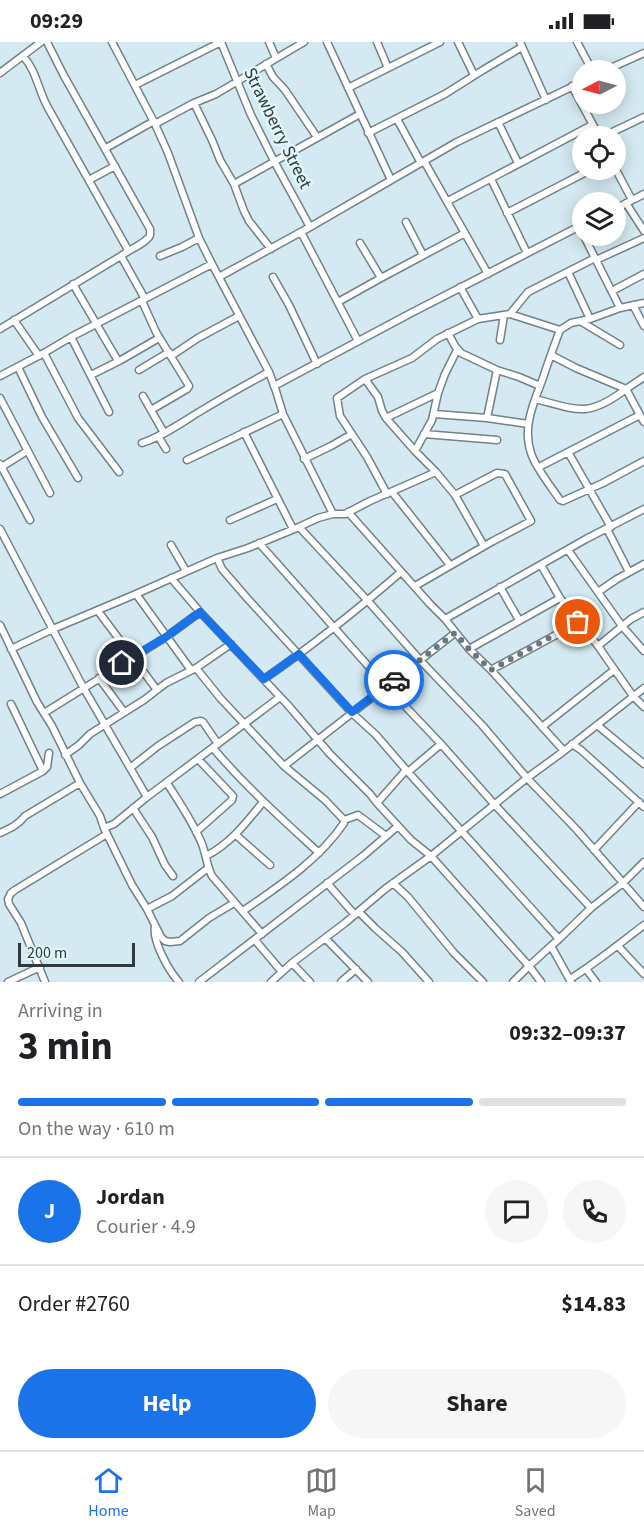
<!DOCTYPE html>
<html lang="en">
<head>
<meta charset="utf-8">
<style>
  body { margin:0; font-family:"Source Sans 3",sans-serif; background:#f6f6f6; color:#202124; height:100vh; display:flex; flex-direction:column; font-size:22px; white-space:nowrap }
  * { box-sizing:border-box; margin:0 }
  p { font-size:20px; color:#757577 }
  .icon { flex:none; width:33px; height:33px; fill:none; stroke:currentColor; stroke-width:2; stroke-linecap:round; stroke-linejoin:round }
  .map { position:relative; height:940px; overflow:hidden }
  .sheet { display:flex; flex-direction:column; background:#fff; flex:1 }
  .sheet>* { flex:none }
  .needle { width:39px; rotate:264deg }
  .buttons { position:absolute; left:572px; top:18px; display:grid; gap:12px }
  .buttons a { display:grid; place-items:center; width:54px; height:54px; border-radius:50%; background:#fff; box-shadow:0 3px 15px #0003; font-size:30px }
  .scale { position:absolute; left:18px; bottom:15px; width:117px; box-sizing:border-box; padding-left:6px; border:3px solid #31393c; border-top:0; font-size:16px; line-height:21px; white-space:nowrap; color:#31393c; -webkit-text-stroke:4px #e2f6fe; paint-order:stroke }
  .pin { position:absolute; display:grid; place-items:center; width:51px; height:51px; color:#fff; margin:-26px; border:3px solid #fff; border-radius:50%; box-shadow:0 2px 6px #0007 }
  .courier { position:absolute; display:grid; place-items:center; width:60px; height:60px; margin:-30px; border:4px solid #1a73e8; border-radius:50%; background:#fff; color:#222; box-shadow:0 2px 8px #0007 }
  .head em { font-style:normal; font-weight:700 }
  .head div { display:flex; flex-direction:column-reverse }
  .head { display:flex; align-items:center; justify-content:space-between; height:102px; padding:0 18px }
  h1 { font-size:39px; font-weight:700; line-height:45px }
  .bar { display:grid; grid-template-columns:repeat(4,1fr); gap:9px 6px; align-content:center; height:72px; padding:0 18px }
  .bar i { height:8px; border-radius:4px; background:#e0e0e0 }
  .bar .current { background:#1a73e8 }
  .bar p { grid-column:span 4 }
  .line { display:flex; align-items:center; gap:15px; padding:0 18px; border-top:2px solid #e0e0e0 }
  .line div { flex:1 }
  .round { display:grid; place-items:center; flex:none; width:63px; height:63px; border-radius:32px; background:#f6f6f6 }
  .cta { display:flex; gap:12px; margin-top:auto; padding:12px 18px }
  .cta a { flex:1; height:69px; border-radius:36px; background:#1a73e8; color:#fff; font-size:24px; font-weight:700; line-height:69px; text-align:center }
  .cta a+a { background:#f6f6f6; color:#202124 }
  .status { display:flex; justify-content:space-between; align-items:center; height:42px; padding:0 30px; background:#fff; direction:ltr }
  .status svg { height:16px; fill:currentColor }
  .tab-bar { display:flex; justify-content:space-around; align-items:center; height:84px; border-top:2px solid #e0e0e0; background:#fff; font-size:16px; color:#757577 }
  .tab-bar a { display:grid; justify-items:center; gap:3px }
  .tab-bar .current { color:#1a73e8 }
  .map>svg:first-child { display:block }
</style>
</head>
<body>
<div class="status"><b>09:29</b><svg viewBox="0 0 49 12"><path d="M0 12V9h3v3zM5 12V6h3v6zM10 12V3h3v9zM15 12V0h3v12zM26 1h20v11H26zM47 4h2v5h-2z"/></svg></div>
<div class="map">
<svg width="644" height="940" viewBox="0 0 644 940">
  <rect width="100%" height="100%" fill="#d4e9f1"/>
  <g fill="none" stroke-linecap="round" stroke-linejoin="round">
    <g stroke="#70828a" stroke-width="9">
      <path id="minor" d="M112,0L155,82L168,111L199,196L212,222L269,330L276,349L283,372L333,472
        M269,0L276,16
        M327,0L391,138
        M377,0L388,26
        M458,0L474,33
        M520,0L546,58
        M577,0L592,28
        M23,14C36,28 38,47 47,64L128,208
        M266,22L273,35L285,48L317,95
        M606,28L644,11
        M0,31L41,0
        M135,43L221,0L251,73L274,119L310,185
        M572,44L599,94
        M348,46L440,0
        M194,61L212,98L220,118L234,142L244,169L249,179L271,207
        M397,77L421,121
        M498,80L518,121
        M155,82L194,61L216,52L304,0
        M368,91L445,52L483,28L522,5
        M604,94L644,75
        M106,106L154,79
        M424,119L488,232
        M615,126L632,158
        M491,137L527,211
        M89,138L115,124
        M234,142L360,72
        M448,159L592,83
        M626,161L644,189
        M615,167L644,152
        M507,171L590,128
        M406,180L423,213
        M301,190L358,299
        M584,194L620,266
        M360,201L381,236
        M121,214L145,257
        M160,214L182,205L199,196
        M596,218L644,196
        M568,230L590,277
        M219,235L310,185L457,100L582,40
        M273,235L289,263L317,322
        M73,242L118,319
        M460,245L478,277
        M612,249L644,232
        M142,259L156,290L189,344L187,347L151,368
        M338,260L381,236L465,191
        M644,261L620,266L590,277L571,281L560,288C554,304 548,320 543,336C534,360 522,385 531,411C535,425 552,446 560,458L563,459L603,441L644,419
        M633,263L644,284
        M510,272L528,250L595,216
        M14,278L39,314
        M580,279L620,303
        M0,287L121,214C128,208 142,203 147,197C151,194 150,192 150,187L63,32L47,0
        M448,291L455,304L461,311L497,328L519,335L540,344
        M71,295L109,370
        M500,298L504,273
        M44,311L78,376L119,430
        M171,314L198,296L239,274
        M18,325L42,375L78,436
        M139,328L169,310
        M91,333L121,318L159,296
        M0,334L44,311L71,295L212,222
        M365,337L378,355L382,369L386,376L415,409L436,430L455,453L484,504
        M274,344L413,270L582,183
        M143,354L164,391
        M0,356L50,451
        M535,357C578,368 588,376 626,347L576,326L551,313
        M434,372L487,376L528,382
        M640,373L626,347L644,335
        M386,376L438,351
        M487,376L497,328
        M244,390L293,487
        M424,392L497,398
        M158,394L166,407
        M142,401C163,394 181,381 199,370C222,356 245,343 269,330
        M415,409L432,378L438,351L445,332L457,308
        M568,410L611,485
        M304,417L331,404L352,392
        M187,418L283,372
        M0,422L30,478
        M539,425L640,373L644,380
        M0,426L27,409
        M392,450L450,523
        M387,452L367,415L340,374L337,356L365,337L412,316L437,297L478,277L510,272L560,288
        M348,470L430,562L445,577L469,607L491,628L564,709
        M230,478L277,457
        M299,485L368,559L420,618L482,683L527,736L577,788L644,865
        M0,487L83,645L147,755
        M607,487L629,530
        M259,501L386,644L441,702L495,763L591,866
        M171,503L186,529
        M568,508L622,584L644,609
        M217,516L222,527L247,556L352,671L376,693L408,730L559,897L551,904L571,940
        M541,523L560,556L598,604L633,654L644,665
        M171,536L200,570L287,662L330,712L370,752L377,761L411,798L431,814L529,924L541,940
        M415,544L493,499L531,479L505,432L497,431L455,453
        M500,545L519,578
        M598,550L617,537L644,522
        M136,552L191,628
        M98,569L157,648
        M445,577L586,497L644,467
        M0,583L37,660L52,684L80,741L100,774L104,786L132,843L147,867L161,895L165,899L170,900L180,899L209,876L234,861
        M598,604L631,577L644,570
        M11,607L53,587L136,552L217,516L248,506L299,485L318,476L333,472H345L370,459L436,430
        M469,607L560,556
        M196,626L221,657L284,724L325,758L344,778V781C319,818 279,844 243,869
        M491,628L578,581
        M99,636L124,670
        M264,637C312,604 357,568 401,530
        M11,662L43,729
        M44,671L166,595L200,570
        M597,683L644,722
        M542,685L614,628
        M572,702L581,708L644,765
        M213,706C245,744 282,777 319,811
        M65,713L79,703L90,692L144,658L166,641L196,626L231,602
        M284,724L455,591
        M130,726L158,704L195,680L201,679L203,680L218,702
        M408,730L441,702
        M167,741C179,760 193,780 202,802C206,813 207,824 212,834L262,892
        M0,752L43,729L47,725L49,711
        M377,761L406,728
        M133,766L152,795L165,823L173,834
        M344,778L358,773L386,794
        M104,786L114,782L147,755L280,655
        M196,790L232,758L233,754L198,717
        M0,791C11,786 18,783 25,774L80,741
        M236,793L270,823
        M594,808L639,760
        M206,814C230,802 246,781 263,760
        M327,841L355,873
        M393,841L408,855L454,911L483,940
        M147,867L172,854L208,826
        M359,870L375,886L402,910L429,940
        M155,884C152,899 169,929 179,940
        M325,896L368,940
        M559,897L591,866L623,841L644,820
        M255,898L282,930
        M618,904L644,932
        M292,921L310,940
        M586,927L596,940
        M570,937C596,921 619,902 644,883
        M8,940L40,925
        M45,940L21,881L9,862L8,857L11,851L15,848L107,792
        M199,940L363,814L398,784
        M271,940L292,921L345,881L385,847L431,814L527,736L564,709L644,646
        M341,940L356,927
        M513,940L529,924L551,904"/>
    </g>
    <use href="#minor" stroke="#fff" stroke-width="6"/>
  </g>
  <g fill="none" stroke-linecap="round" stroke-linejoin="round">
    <path stroke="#6a777b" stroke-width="6" stroke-dasharray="0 10.8" d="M394,638L455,591L469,607L491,628L578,580"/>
    <path stroke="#1a73e8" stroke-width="8" d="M122,621L166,595L200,570L264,637L299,612L352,670L394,638"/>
  </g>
  <g text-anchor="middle" stroke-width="5" stroke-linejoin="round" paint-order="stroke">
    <g font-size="18" fill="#31393c" stroke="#e2f6fe">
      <text transform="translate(278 86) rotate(64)" y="6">Strawberry Street</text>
    </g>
  </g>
</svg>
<div class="buttons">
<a><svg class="needle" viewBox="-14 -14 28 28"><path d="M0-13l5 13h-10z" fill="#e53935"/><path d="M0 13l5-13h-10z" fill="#757577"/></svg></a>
<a><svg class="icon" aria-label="locate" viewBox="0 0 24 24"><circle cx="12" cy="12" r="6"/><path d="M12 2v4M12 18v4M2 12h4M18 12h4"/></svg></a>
<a><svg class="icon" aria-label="layers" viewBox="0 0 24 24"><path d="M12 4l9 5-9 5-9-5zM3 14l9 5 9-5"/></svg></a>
</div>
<div class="scale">200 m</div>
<div class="pin" style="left:578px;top:580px;background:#ea580c"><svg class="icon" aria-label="bag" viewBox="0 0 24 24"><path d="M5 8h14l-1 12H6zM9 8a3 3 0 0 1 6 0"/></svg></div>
<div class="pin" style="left:122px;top:621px;background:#1f2937"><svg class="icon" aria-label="home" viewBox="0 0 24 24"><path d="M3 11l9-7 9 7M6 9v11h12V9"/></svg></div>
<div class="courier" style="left:394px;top:638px"><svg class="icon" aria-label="car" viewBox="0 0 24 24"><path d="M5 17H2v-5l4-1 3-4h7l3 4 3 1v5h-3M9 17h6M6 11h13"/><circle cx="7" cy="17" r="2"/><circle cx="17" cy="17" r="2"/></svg></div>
</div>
<section class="sheet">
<div class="head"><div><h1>3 min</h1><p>Arriving in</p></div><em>09:32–09:37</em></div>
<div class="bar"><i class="current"></i><i class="current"></i><i class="current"></i><i></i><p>On the way · 610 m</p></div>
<div class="line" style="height:108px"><b class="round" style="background:#1a73e8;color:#fff">J</b><div><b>Jordan</b><p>Courier · 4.9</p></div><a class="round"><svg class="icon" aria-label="chat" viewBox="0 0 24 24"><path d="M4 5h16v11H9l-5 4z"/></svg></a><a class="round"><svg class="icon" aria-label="phone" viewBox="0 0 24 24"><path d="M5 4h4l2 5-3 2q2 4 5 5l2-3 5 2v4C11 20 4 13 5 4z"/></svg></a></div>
<div class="line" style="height:78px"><div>Order #2760</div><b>$14.83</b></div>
<div class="cta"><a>Help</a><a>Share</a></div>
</section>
<nav class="tab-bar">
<a class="current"><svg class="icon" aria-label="home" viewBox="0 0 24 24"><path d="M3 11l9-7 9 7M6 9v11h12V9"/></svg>Home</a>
<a><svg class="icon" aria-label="map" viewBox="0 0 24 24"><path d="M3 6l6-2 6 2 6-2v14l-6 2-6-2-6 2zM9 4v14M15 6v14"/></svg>Map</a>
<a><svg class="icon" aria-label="saved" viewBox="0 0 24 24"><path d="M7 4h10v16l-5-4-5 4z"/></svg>Saved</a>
</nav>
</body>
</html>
